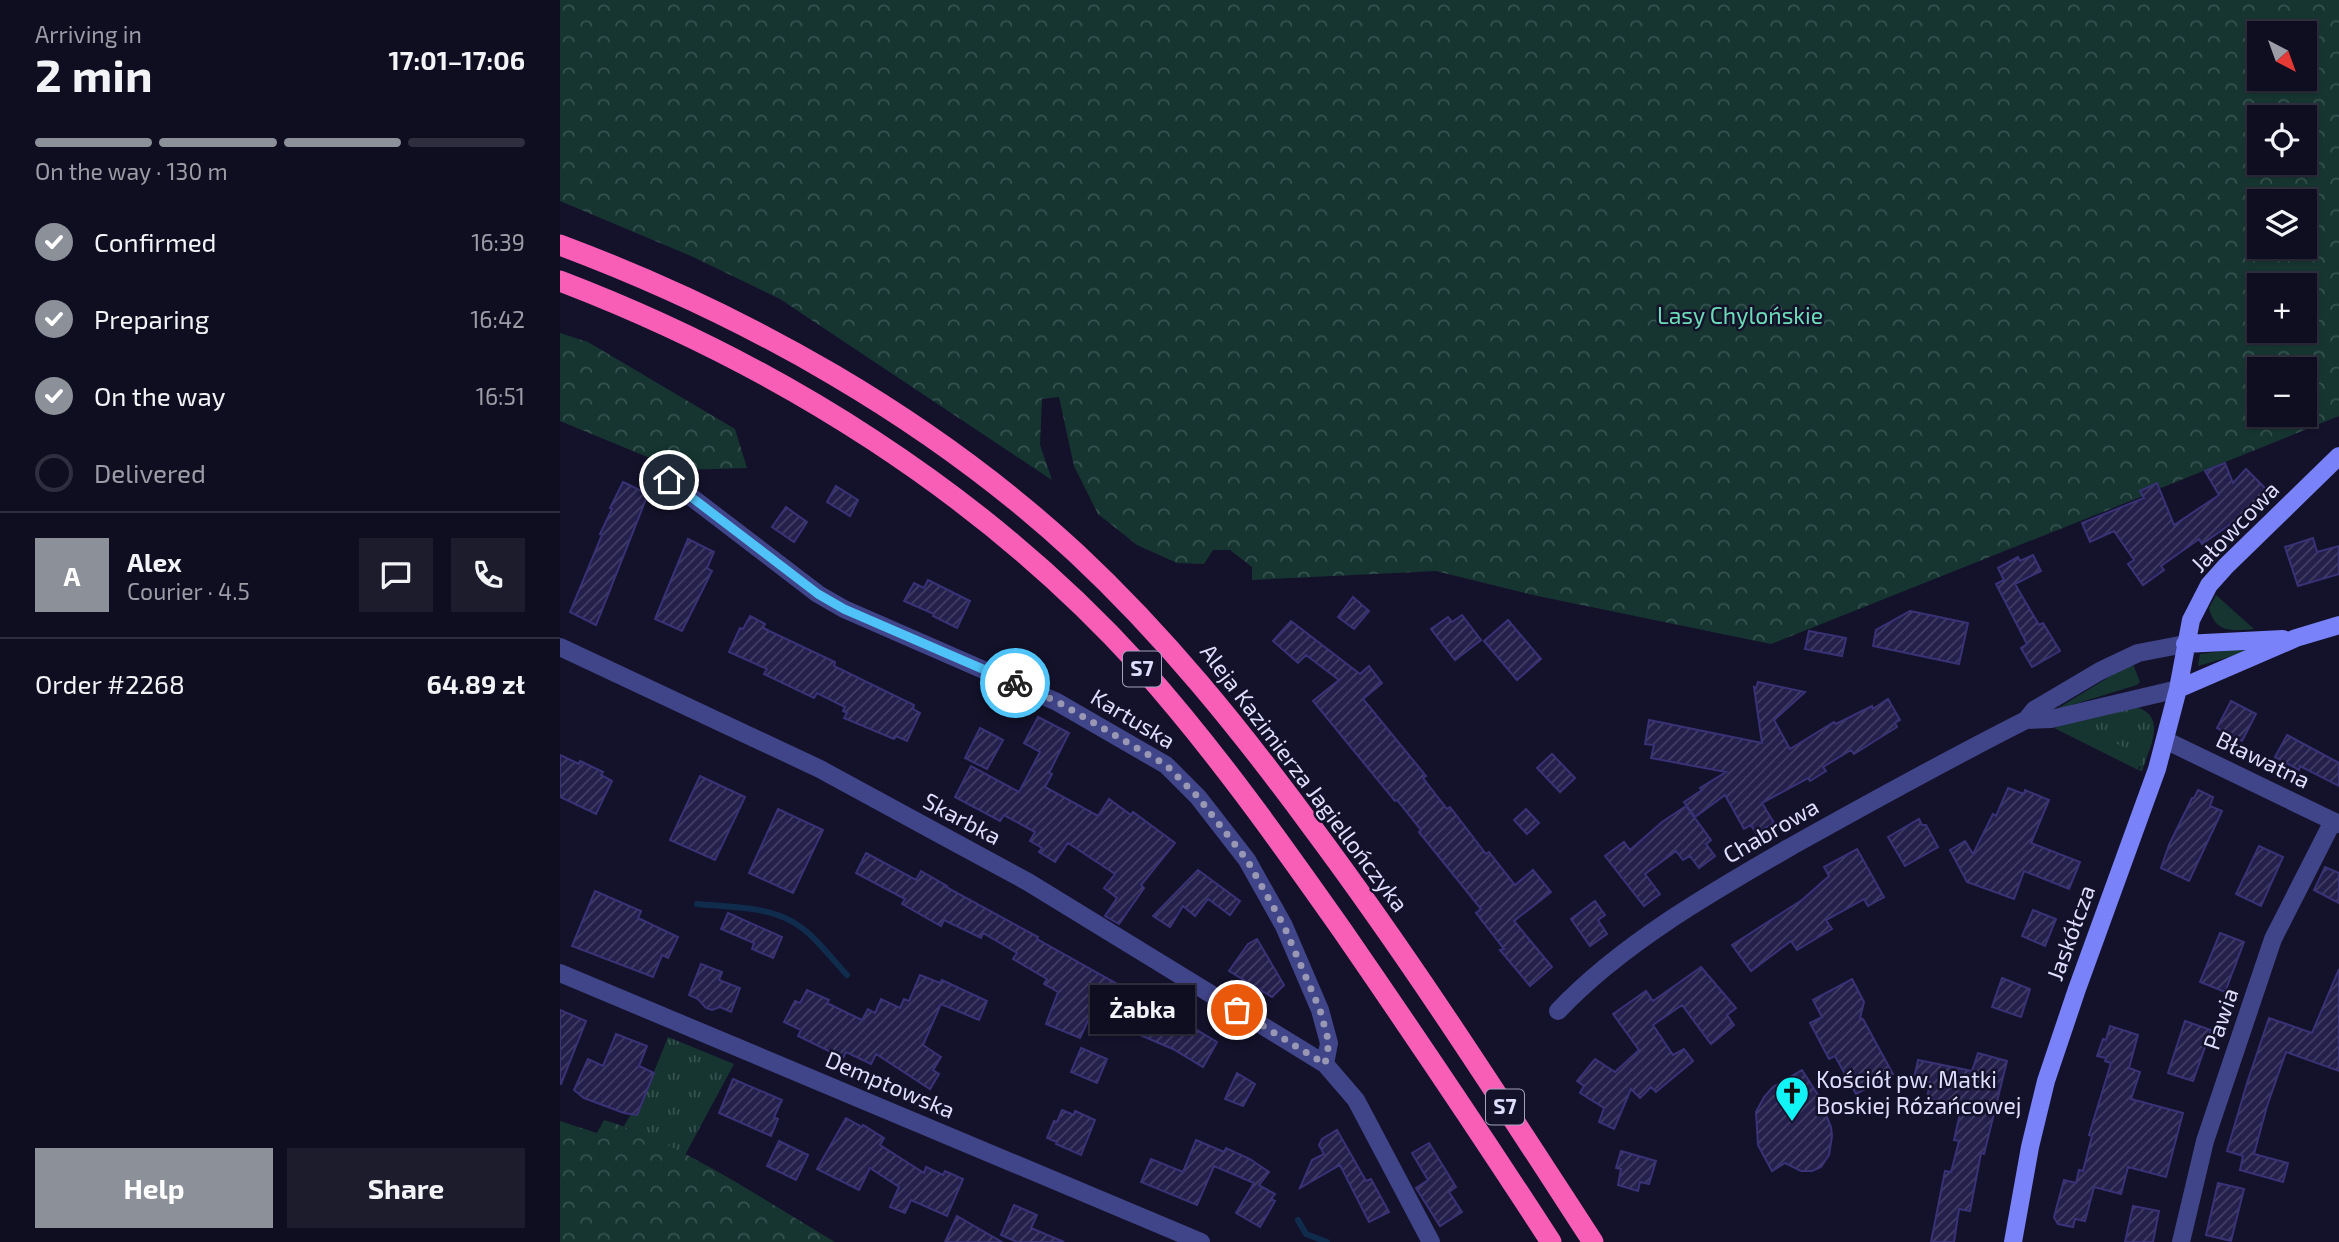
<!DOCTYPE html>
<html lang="en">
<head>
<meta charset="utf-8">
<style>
  body { margin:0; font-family:"Exo 2",sans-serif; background:#1d1c2d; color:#f1f3f6; height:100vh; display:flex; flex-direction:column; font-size:26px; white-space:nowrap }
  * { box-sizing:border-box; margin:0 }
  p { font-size:23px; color:#9b9ca5 }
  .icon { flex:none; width:38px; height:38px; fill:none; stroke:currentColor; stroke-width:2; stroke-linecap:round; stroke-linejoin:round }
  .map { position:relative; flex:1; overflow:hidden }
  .side { display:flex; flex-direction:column; background:#0f0e20; width:560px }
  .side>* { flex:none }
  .needle { width:46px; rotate:139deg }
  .fabs { position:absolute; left:1687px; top:21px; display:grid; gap:14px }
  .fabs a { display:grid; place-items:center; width:70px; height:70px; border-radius:0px; background:#0f0e20; box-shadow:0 2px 5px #0004,0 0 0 2px #2f2e3e; font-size:35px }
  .pin { position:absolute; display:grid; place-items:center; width:60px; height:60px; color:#fff; margin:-30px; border:4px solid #fff; border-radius:50%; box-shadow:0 2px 7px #0007 }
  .courier { position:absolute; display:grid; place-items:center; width:70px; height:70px; margin:-35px; border:5px solid #4fc3f7; border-radius:50%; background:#fff; color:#222; box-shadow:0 2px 9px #0007 }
  .bubble { position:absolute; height:49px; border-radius:0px; background:#0f0e20; box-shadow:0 2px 5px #0004,0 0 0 2px #2f2e3e; font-size:23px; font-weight:700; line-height:49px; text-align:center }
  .head em { font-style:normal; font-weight:700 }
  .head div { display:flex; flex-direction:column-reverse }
  .head { display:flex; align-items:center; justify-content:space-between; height:119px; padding:0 35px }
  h1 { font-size:46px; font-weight:700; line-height:52px }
  .bar { display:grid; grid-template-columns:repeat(4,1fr); gap:10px 7px; align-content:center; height:84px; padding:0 35px }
  .bar i { height:9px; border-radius:5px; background:#2f2e3e }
  .bar .current { background:#8c9099 }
  .bar p { grid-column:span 4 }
  .line { display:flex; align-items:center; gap:18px; padding:0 35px; border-top:2px solid #2f2e3e }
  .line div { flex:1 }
  .round { display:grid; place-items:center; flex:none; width:74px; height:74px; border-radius:0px; background:#1d1c2d }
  ol { padding:0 35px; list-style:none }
  li { display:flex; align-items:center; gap:21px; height:77px }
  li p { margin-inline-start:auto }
  li .icon { padding:7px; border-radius:50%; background:#8c9099; color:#fff; stroke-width:4 }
  li:last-child { color:#9b9ca5 }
  li i { width:38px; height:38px; border:4px solid #2f2e3e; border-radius:50% }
  .action { display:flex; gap:14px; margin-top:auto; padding:14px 35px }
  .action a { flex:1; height:80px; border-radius:0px; background:#8c9099; color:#fff; font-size:28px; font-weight:700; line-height:80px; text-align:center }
  .action a+a { background:#1d1c2d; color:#f1f3f6 }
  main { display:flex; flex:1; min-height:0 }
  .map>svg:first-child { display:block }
</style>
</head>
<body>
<main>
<section class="side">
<div class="head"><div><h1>2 min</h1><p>Arriving in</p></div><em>17:01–17:06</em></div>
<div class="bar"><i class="current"></i><i class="current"></i><i class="current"></i><i></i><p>On the way · 130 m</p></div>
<ol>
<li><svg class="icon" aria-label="check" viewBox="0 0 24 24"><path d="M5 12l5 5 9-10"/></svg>Confirmed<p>16:39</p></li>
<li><svg class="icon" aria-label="check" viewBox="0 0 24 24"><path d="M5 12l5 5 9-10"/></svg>Preparing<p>16:42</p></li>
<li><svg class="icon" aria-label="check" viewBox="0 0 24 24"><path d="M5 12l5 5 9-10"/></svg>On the way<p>16:51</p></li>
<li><i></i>Delivered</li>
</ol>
<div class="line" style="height:126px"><b class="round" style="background:#8c9099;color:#fff">A</b><div><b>Alex</b><p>Courier · 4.5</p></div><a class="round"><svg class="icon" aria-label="chat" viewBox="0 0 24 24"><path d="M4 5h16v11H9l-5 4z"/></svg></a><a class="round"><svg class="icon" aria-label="phone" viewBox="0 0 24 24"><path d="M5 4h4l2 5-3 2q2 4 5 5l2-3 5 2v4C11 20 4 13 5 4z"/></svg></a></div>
<div class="line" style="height:91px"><div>Order #2268</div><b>64.89 zł</b></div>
<div class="action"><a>Help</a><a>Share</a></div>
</section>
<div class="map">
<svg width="1779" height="1242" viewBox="0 0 1779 1242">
  <defs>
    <pattern id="grass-tufts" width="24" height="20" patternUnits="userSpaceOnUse" patternTransform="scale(1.75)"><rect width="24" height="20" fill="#163531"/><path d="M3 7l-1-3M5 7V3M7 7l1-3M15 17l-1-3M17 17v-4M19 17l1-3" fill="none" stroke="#375250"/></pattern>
    <pattern id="forest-crowns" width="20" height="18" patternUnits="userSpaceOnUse" patternTransform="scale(1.75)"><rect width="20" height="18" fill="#163531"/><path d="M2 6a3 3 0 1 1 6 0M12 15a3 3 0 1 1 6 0" fill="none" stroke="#375250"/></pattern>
    <pattern id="building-hatch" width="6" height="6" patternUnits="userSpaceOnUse" patternTransform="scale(1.75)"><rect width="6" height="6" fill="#241f4b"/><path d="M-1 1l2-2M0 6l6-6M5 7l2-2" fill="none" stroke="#433f66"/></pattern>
  </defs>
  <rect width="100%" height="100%" fill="#14122b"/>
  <path fill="url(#grass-tufts)" d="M1572,706C1609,714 1590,746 1582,771L1578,770L1581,767L1514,722Z
    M108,1037L174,1064L125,1155L64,1126L71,1114H77Z"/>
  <path fill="url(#forest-crowns)" fill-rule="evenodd" d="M0,0H1779V416L1601,488L1597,483L1581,490L1583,496L1211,644L973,595L876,571L692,580V567L670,550H653L644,564L617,563L577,545L538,514L514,466L499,397L482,399L480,445L492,480L220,299L131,256L0,201ZM1699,33H1745V79H1699ZM1699,117H1745V163H1699ZM1699,201H1745V247H1699ZM1699,285H1745V331H1699ZM1699,369H1745V415H1699Z
    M0,333L28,342L175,429L187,468L119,470L0,421Z
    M44,1120C120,1142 205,1201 275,1242H0V1121L37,1133Z"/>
  <path fill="#163531" d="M1656,595L1694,629C1672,631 1655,633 1649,608Z
    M1693,647V650L1638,666L1640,654Z
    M1573,664L1580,682L1577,685L1495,710L1567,666Z
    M1514,722L1583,757L1578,770L1494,728Z"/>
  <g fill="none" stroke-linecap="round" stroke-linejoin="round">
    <path stroke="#102c4d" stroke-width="6" d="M137,904C168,907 205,906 233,922C254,934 271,958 287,975
      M738,1220L746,1234L767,1242"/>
  </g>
  <path fill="url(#building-hatch)" stroke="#393276" stroke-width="2" d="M1665,463L1673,483L1686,469L1708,491L1685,514L1642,544L1639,539L1601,566L1604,570L1583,585L1568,564L1574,560L1554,531L1530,542L1522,523L1584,498L1580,491L1597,483L1614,525L1659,495L1645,471Z
    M63,482L88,494L36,625L10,612L42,535L40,534L52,509L50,508Z
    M276,486L298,500L290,516L267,502Z
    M226,507L247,522L234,542L212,527Z
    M1753,538L1757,552L1779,546V574L1738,586L1725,547Z
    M128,539L154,552L147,568L152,571L122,631L95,619Z
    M1473,555L1481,571L1455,584L1479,625L1483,623L1500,651L1472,667L1461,648L1467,644L1436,584L1444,580L1438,568L1458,557L1460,561Z
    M368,580L410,601L397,628L373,616L374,614L344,601L354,583L364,588Z
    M793,597L809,611L794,629L778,617Z
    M1350,611L1408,623L1399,664L1313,646L1316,630Z
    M902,615L921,640L895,660L871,629L888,617L892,622Z
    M190,616L205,624L203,628L275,662L274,666L354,705L353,709L360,713L347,741L336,736L334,739L284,718L287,713L283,711L285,707L257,693L254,698L204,674L207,669L169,652L180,628L183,629Z
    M948,620L981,659L957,680L924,641Z
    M731,621L800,674L809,666L822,683L803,699L866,776L863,778L887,809L890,807L926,854L929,852L955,885L973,870L991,892L954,921L992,967L970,986L940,950L944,949L916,913L921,909L859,832L861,830L837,800L835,801L753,701L779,680L746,655L738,663L713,641Z
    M1249,631L1286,638L1282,656L1245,649Z
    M1198,682L1245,692L1214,720L1230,749L1274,722L1276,724L1312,706L1313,709L1328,699L1340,720L1335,723L1337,727L1294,754L1291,750L1263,767L1266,771L1250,781L1248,778L1202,803L1214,823L1196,833L1191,825L1184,829L1165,795L1135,817L1124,802L1142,790L1140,788L1166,772L1091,758L1094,745L1085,744L1089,720L1202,743L1194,687L1196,688Z
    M1671,701L1696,714L1682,741L1657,728Z
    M478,717L509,733L489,773L492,774L485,787L538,816L549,799L571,815L573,812L615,843L581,885L584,888L559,924L545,916L557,898L544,888L555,874L508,843L495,862L479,852L482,848L470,841L475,832L444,815L440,821L395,797L411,766L459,792L480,752L464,743Z
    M420,728L443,740L427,769L405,758Z
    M1727,735L1779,763V786L1740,766L1739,770L1715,757Z
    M992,754L1015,778L1000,792L977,768Z
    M0,755L19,764L20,761L43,772L41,775L52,781L36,814L0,797Z
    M140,776L185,797L155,860L110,840Z
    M1448,788L1464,794L1465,790L1489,800L1471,843L1520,862L1509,889L1464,871L1454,899L1407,882L1390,850L1405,841L1413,854L1433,814L1436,816Z
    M1638,790L1653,797L1650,806L1662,811L1629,881L1601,868L1609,845L1632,798H1634Z
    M1126,806L1151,840L1146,844L1155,856L1139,868L1130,856L1123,860L1116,851L1085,874L1100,894L1084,906L1045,856L1064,842L1070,850L1102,822Z
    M218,809L263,830L233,893L189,873Z
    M966,809L979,823L967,834L954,820Z
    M1359,819L1362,825H1366L1378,847L1345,866L1328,837Z
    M1699,846L1723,857L1701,906L1676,894Z
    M1297,849L1324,897L1308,906L1304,899L1266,920L1272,929L1237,950L1231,941L1191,971L1172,945L1242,900L1269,876L1264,867Z
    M306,853L356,880L361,871L387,886L386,887L478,937L477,939L584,999L583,1001L618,1016L617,1018L657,1042L643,1067L613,1049L566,1029L533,1010L520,1038L486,1024L498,992L484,984L487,979L453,959L457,953L423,933L421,938L384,920L381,926L342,904L345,899L296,873Z
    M1765,867L1779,873V903L1754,890Z
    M638,870L680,901L670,915L648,899L635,916L623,906L610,927L593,916Z
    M35,891L81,911L78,918L118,937L108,958L102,955L93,977L12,946Z
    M1035,901L1045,915L1038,920L1047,934L1030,946L1011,919Z
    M1473,910L1496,919L1485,946L1462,936Z
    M168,913L222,937L213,958L192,949L194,943L161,929Z
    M1660,933L1684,942L1665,992L1640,982Z
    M697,939L724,985L712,997L669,971L688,944Z
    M141,964L162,972L159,980L180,988L171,1012L160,1007L152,1010L146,1008L138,999L129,995Z
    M1141,967L1176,1008L1167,1015L1174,1025L1151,1044L1122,1005L1093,1025L1113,1055L1124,1049L1133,1061L1096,1092L1091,1087L1080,1098L1071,1089L1054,1129L1039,1122L1044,1108L1020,1093L1024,1086L1017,1081L1035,1059L1055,1072L1079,1050L1053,1014L1086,991L1093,1001Z
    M1779,969V1071L1726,1052L1707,1106L1694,1154L1728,1163L1723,1182L1680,1170L1683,1156L1667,1151L1687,1083L1709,1018L1752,1033Z
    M360,975L380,983L382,980L427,1001L419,1020L381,1004L363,1045L381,1057L373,1070L379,1074L370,1089L316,1054L311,1064L286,1052L283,1058L238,1036L241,1030L224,1022L235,1001L240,1003L247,990L269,1000L267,1003L302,1020L308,1009L315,1013L321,999L340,1008L344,999L349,1001Z
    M1442,978L1470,989L1461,1017L1432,1007Z
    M1292,979L1304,1002L1300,1018L1303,1019L1333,1074L1296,1094L1275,1056L1269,1059L1250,1023L1262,1017L1253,1000Z
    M0,1010L26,1021L1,1084H0Z
    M1625,1021L1651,1030L1633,1081L1608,1073Z
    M1550,1026L1578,1035L1569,1068L1580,1072L1571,1099L1623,1113L1606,1177L1568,1167L1561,1194L1534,1187L1525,1221L1515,1219L1513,1227L1498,1224L1494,1217L1504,1180L1516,1183L1519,1170L1523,1171L1532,1136L1529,1135L1551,1063L1545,1061L1546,1058L1537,1056L1543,1039L1546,1040Z
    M56,1034L87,1046L79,1066L94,1073L77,1115L64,1113L24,1098L14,1090L28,1059L43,1066Z
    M521,1048L547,1059L537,1083L511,1072Z
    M1418,1053L1447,1061L1424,1154L1421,1153L1410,1211L1399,1209L1394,1242H1371L1385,1171L1391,1172L1399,1141L1394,1140L1402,1105L1367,1099L1370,1082L1354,1079L1358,1060L1412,1071Z
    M1242,1070L1258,1095L1271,1127L1272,1136L1269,1155L1261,1167L1252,1171H1241L1225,1163L1212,1171L1198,1145L1196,1112L1204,1097L1213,1087Z
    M677,1073L695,1084L683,1106L665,1099Z
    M173,1079L222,1100L214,1117L218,1119L211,1136L159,1113Z
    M502,1110L514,1115L515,1111L535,1120L521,1155L496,1144L497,1142L487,1138L494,1121L497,1122Z
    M286,1118L302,1127L303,1125L324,1138L320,1145L364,1173L366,1167L383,1175L385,1171L403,1179L387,1216L351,1200L345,1213L330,1207L339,1187L310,1168L299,1190L257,1169Z
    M777,1130L806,1181L811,1179L829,1212L809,1222L780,1165L740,1188L752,1160L764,1154L759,1145L762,1139Z
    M636,1140L664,1152L666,1148L690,1159L709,1172L699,1185L715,1194L711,1199L715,1201L700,1227L676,1213L694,1183L654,1166L637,1205L581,1182L591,1159L623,1172Z
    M219,1141L248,1155L236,1180L207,1166Z
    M869,1143L896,1187L889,1192L902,1212L880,1226L856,1188L868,1180L852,1153Z
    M1061,1151L1096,1161L1089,1184L1080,1182L1078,1191L1058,1185L1061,1169L1056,1168Z
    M1658,1183L1684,1189L1671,1241L1646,1235Z
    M454,1205L477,1215L471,1228L504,1242H457L441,1235Z
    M1573,1206L1599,1211L1593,1242H1565Z
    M397,1216L442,1242H385Z"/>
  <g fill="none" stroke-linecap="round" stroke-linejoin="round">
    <path stroke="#404488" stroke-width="18" d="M109,480L258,594L284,609L497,702L606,765L638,797L687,860L724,926L760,1010L769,1043L765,1064
      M0,647L260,769L385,837L468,882L765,1064L796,1100L871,1242
      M1466,720L1491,719L1618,689
      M1605,740L1779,824
      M0,973L641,1242
      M998,1011C1061,944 1152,892 1232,846C1309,803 1387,760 1466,720L1474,710L1540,671L1578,653L1625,644
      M1621,1242L1645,1141L1713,939L1773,821"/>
    <path stroke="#7982f9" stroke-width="18" d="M1625,644L1723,639
      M1618,689L1736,638L1779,625
      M1453,1242L1470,1147L1486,1081L1517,989L1597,769L1618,689L1631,620L1649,585L1666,566L1779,456"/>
    <path stroke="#f85eb6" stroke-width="21" d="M0,245C187,315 370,418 516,553C605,636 680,729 752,827C852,961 942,1102 1033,1242
      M0,281C217,364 423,493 580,666C654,749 718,839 782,930C853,1033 923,1137 991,1242"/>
  </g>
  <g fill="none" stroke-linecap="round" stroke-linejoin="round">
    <path stroke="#9897b4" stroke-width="7" stroke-dasharray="0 12.6" d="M455,683L498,702L606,765L638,797L687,860L724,926L760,1010L769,1043L765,1064L677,1010"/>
    <path stroke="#4fc3f7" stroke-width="9" d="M109,480L258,594L284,609L455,683"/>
  </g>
  <defs>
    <g id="church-pin" transform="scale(1.75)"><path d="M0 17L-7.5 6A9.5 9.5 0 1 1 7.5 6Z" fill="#12f3f5" stroke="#14122b"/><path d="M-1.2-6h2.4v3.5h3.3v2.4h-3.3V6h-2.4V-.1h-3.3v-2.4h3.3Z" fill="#111"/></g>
  </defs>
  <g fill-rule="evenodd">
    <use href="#church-pin" x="1232" y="1093"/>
  </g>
  <g text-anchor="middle" stroke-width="5" stroke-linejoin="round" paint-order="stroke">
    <g fill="#14122b" stroke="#a2a1bf" stroke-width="2">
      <rect x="563" y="651.5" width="38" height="35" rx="5"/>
      <rect x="926" y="1089.5" width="38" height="35" rx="5"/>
    </g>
    <g font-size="21" font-weight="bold" fill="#dfdefe">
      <text x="582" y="676">S7</text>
      <text x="945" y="1114">S7</text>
    </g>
    <g font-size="23" fill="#6bdcb6" stroke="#14122b">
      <text x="1180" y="324">Lasy Chylońskie</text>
    </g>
    <g font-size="23" fill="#dfdefe" stroke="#14122b">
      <text transform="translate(1675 527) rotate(-46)" y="8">Jałowcowa</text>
      <text transform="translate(573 719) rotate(31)" y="8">Kartuska</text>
      <text transform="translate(1703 760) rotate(26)" y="8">Bławatna</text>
      <text transform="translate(744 778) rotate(53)" y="8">Aleja Kazimierza Jagiellończyka</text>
      <text transform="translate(402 819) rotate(28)" y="8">Skarbka</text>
      <text transform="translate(1211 831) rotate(-30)" y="8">Chabrowa</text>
      <text transform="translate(1511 933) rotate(-70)" y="8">Jaskółcza</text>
      <text transform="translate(1661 1019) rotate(-71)" y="8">Pawia</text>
      <text transform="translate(330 1085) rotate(23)" y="8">Demptowska</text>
    </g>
    <g font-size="23" fill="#dfdefe" stroke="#14122b" text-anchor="start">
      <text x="1256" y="1088">Kościół pw. Matki<tspan x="1256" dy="26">Boskiej Różańcowej</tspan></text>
    </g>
  </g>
</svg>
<div class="fabs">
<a><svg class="needle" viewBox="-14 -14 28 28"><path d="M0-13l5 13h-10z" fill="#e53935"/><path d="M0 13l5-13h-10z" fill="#9b9ca5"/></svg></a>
<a><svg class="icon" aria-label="locate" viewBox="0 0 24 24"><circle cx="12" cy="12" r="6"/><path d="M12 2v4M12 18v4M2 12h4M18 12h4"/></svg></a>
<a><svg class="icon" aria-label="layers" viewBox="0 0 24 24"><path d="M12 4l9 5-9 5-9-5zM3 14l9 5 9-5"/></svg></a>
<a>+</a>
<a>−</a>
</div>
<div class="pin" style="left:677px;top:1010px;background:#ea580c"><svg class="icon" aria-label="bag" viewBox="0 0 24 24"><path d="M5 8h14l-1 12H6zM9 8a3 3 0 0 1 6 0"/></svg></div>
<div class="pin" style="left:109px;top:480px;background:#1f2937"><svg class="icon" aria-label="home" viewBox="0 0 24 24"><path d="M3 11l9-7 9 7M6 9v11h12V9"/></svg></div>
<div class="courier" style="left:455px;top:683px"><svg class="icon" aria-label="bike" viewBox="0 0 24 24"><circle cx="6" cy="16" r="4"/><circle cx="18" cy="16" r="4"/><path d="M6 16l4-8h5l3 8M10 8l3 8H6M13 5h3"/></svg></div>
<div class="bubble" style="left:530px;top:985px;width:105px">Żabka</div>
</div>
</main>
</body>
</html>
